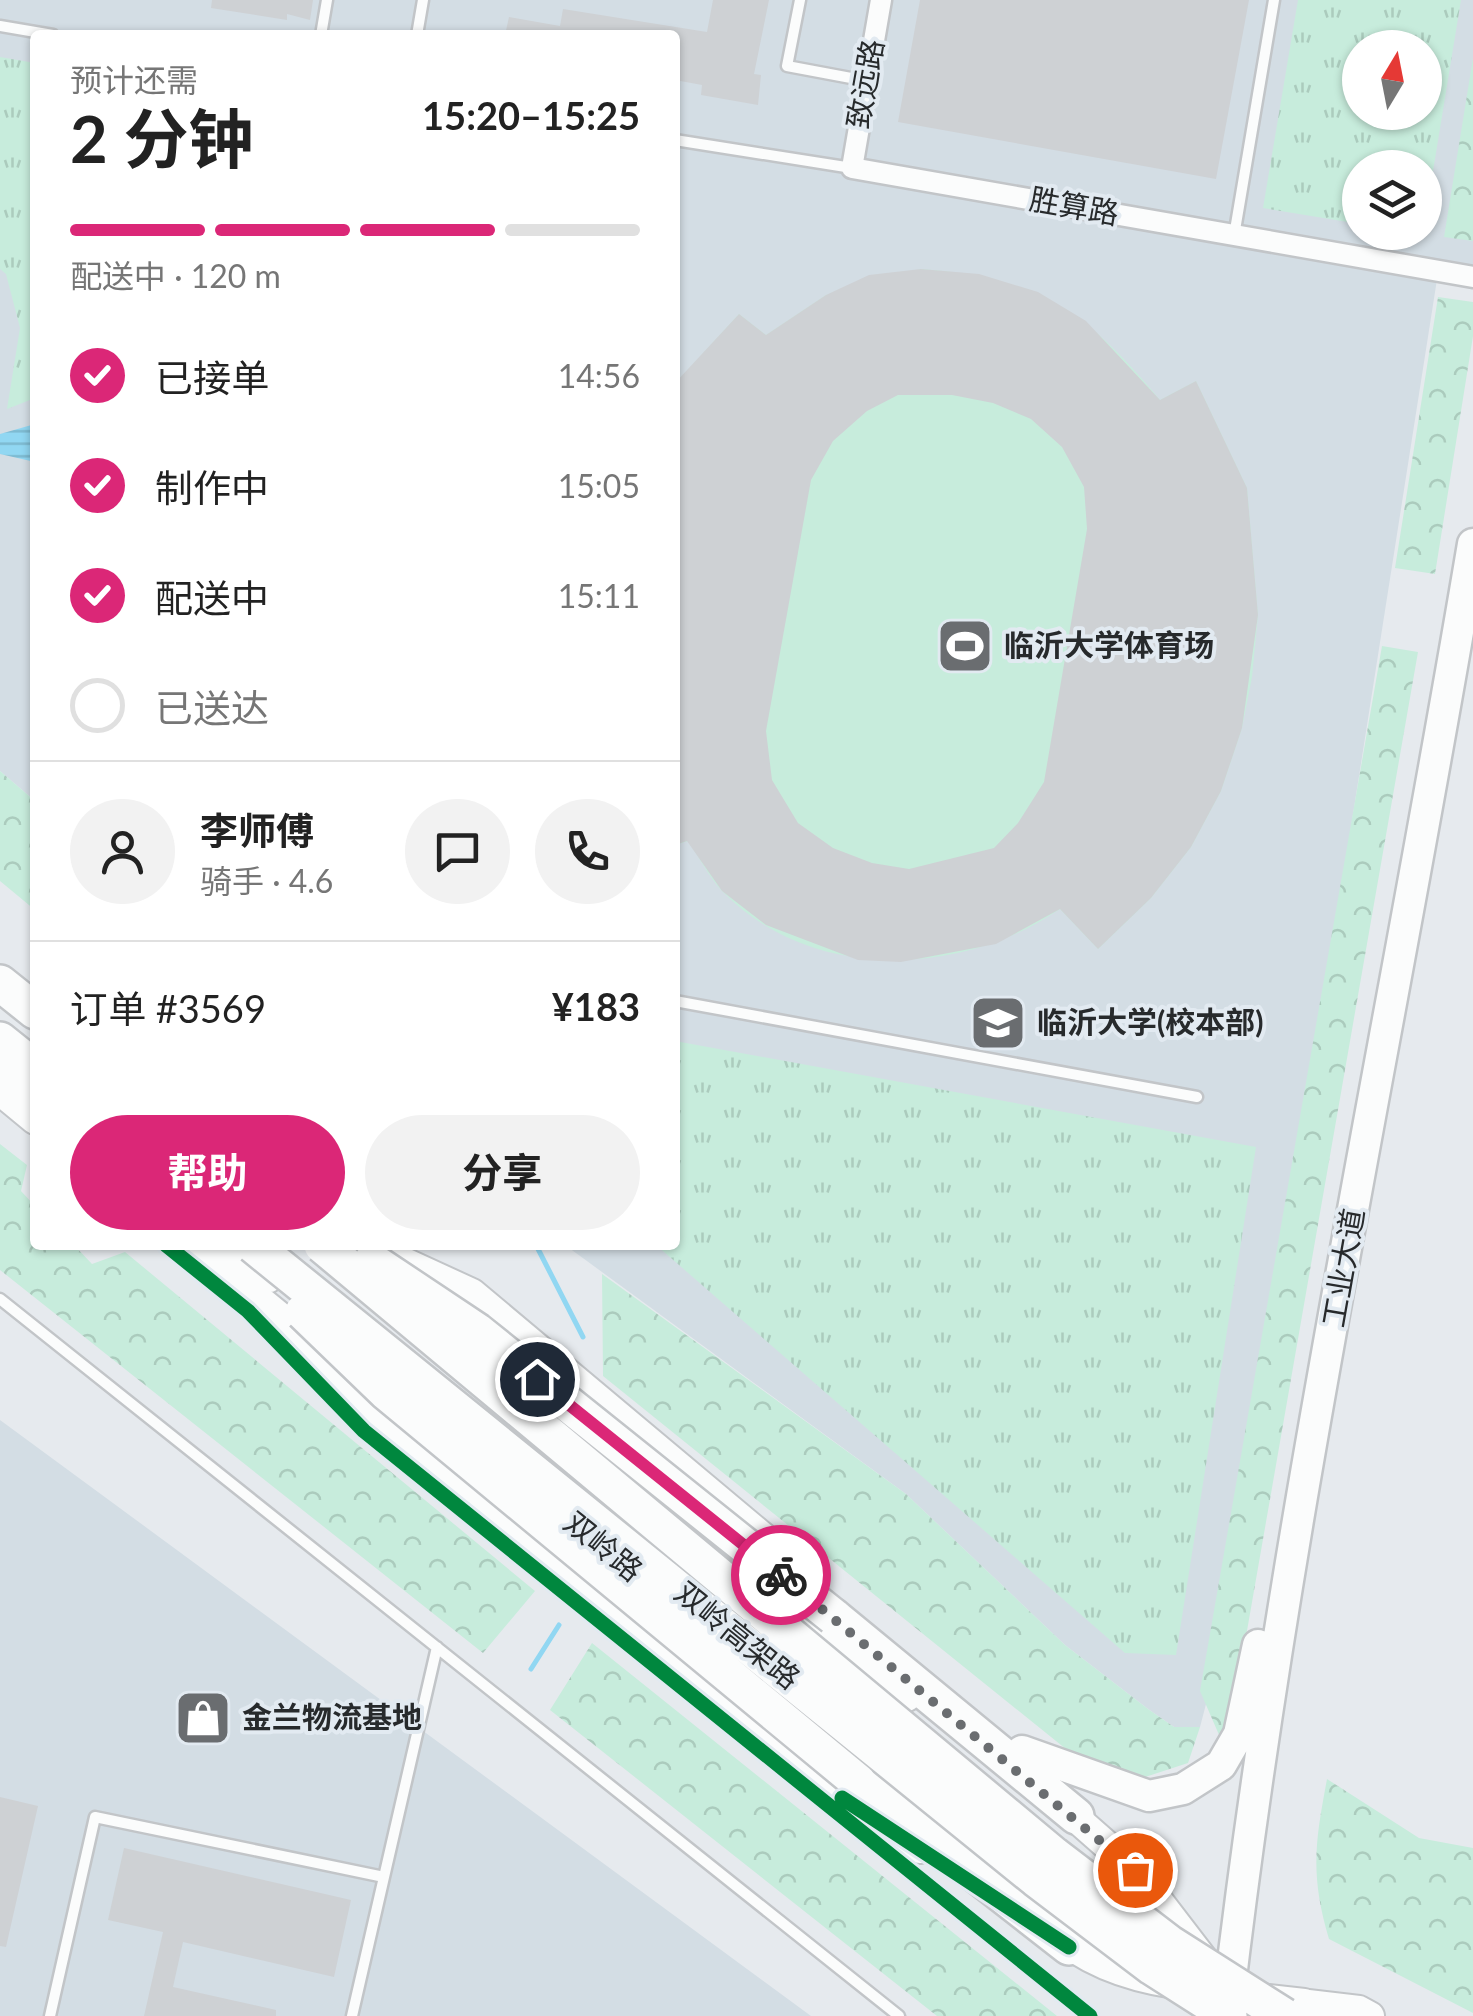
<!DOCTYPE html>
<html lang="zh">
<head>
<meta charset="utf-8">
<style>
  body { margin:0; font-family:Lato,"Noto Sans SC",sans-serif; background:#f2f2f2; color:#222; height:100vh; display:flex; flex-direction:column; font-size:38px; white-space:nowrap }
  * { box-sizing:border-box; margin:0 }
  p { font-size:32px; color:#767676 }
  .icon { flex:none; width:55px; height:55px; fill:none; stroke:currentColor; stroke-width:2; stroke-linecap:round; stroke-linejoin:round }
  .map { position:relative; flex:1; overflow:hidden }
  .panel { position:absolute; left:30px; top:30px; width:650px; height:1220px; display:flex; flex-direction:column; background:#fff; border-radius:10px; box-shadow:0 2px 8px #0004 }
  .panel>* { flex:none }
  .needle { width:65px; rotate:10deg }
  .tools { position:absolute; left:1342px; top:30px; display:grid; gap:20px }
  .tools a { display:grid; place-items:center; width:100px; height:100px; border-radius:50%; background:#fff; box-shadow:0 2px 8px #0004; font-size:50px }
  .pin { position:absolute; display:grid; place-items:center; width:85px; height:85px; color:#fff; margin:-42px; border:5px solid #fff; border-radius:50%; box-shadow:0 2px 10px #0007 }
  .courier { position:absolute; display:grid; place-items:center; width:100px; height:100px; margin:-50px; border:8px solid #db2777; border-radius:50%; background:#fff; color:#222; box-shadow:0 2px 12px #0007 }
  .summary em { font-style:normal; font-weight:700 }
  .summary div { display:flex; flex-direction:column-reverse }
  .summary { display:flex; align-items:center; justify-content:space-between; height:170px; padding:0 40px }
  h1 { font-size:65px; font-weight:700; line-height:75px }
  .bar { display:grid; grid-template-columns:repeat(4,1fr); gap:15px 10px; align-content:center; height:120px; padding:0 40px }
  .bar i { height:12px; border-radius:8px; background:#e0e0e0 }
  .bar .on { background:#db2777 }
  .bar p { grid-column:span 4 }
  .line { display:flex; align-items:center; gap:25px; padding:0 40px; border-top:2px solid #e0e0e0 }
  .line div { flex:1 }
  .round { display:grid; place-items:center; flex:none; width:105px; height:105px; border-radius:52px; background:#f2f2f2 }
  ol { padding:0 40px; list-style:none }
  li { display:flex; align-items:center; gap:30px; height:110px }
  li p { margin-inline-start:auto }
  li .icon { padding:10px; border-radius:50%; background:#db2777; color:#fff; stroke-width:4 }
  li:last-child { color:#767676 }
  li i { width:55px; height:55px; border:5px solid #e0e0e0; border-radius:50% }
  .button { display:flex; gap:20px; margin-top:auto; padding:20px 40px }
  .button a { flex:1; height:115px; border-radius:60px; background:#db2777; color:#fff; font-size:40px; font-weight:700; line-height:115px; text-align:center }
  .button a+a { background:#f2f2f2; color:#222 }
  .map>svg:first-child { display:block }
</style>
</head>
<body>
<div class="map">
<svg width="1473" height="2016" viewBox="0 0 1473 2016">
  <defs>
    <pattern id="grass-tufts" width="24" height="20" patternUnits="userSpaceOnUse" patternTransform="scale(2.5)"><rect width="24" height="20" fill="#c7ecdc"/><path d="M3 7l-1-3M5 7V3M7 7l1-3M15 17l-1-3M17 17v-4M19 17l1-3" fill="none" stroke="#abcbbd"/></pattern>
    <pattern id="forest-crowns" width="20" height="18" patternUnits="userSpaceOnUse" patternTransform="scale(2.5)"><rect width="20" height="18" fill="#c7ecdc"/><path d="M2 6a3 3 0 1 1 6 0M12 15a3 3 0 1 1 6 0" fill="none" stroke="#abcbbd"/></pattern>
    <pattern id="water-rules" width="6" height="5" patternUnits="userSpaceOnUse" patternTransform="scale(2.5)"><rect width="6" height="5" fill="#91d7f2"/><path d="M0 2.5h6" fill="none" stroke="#7db9d0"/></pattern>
  </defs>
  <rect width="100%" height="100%" fill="#e6eaee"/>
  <path fill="#d3dde4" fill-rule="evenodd" d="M0,0H1473V277L1438,273L1273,1324L1211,1685L1200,1727H1174L1148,1709L1065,1645L906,1494L565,1245H675V35H35V801L0,771ZM1360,48H1425V112H1360ZM1360,168H1425V232H1360Z
    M0,1420L811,2016H0Z"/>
  <path fill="url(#grass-tufts)" fill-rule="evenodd" d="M1298,0H1461L1425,220V168H1360V224L1263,208ZM1360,48H1425V112H1360Z
    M0,57L35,63V398L7,409L20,328L6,274L0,269Z
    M675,1041L1256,1147L1176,1655L1125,1653L656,1245H675Z"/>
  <path fill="url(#forest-crowns)" d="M1473,58V241L1444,237Z
    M1438,297L1473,302V336L1435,574L1395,568Z
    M1382,646L1418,652L1226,1751L1200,1691Z
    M0,771L35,801V910L0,881Z
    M0,1144L27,1165L21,1191L35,1206V1245H74L92,1264L125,1252L535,1591L483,1653L0,1270Z
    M602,1274L906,1494L1065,1645L1148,1709L1174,1727H1200L1188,1763L1136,1780L1082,1762L603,1376Z
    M592,1643L1057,2016H937L550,1710Z
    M1327,1779L1419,1838L1473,1848V2013L1329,1939C1310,1875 1315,1843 1327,1779Z"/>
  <path fill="#c7ecdc" d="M921,269C1039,278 1085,310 1160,400L1196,381L1247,488L1258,615L1252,677L1242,728L1221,791L1191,847L1151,898L1098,949L1060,909C961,977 811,983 722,891C709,877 699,857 688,841L675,845V384L739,314L766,335L826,295Z"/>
  <path fill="url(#water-rules)" d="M35,424V462L0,454V434Z"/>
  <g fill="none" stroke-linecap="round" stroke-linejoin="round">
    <path stroke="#91d7f2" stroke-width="5" d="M536,1245L583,1337
      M531,1669L559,1625"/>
  </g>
  <path fill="#ced1d4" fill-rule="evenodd" d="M212,0H313L310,20L287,14V20L211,8Z
    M713,0H769L754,74L761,75L758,105L701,95L702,85L675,80V33L505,35L509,17L560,26L563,9L707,32Z
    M920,0H1249L1216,179L898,122Z
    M921,269L979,274L1038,292L1086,321L1160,400L1196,381L1247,488L1258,615L1242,728L1221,791L1191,847L1151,898L1098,949L1060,909L996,944L901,962L858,960L766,925L722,891L687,841L675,845V383L739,314L766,335L826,295L869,275ZM898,395H952L993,403L1031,419L1062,447L1084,487L1087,529L1044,782L1018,823L994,848L909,869L872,863L833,848L798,823L772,780L766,731L811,480L833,441L867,411Z
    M0,1797L38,1806L6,1947L0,1946Z
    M124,1848L351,1900L334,1977L183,1942L173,1987L276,2010V2016H144L163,1932L108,1920Z"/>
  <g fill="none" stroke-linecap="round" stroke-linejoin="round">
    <g stroke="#c2c5c8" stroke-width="15">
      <path id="lane" d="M800,0L787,66L867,81
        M0,26L53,35
        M321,35L327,0
        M417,35L423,0
        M675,140L852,168
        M1234,236L1274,0
        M675,1001L1197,1097
        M0,1299L899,2016
        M50,2016L95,1817L384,1877
        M352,2016L437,1647"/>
    </g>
    <g stroke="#c2c5c8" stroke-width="25">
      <path id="street" d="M881,0L852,168L1473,277"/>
    </g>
    <g stroke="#c2c5c8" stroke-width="32">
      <path id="secondary" d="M0,1063L35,1091
        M0,1091L35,1120
        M192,1245L277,1314L367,1413L819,1782L920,1849
        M227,1245L269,1278
        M374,1248L472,1293L812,1578
        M688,1528L828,1641L907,1697
        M1061,1805L1135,1870L1204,1960
        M1055,1933C1087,1963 1130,1977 1174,1984
        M1260,1998L1304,2003L1327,2016
        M1308,2004L1359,2010L1370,2016"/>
    </g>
    <g stroke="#c2c5c8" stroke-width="35">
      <path id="primary" d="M1022,1751L1149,1796L1183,1789L1221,1765L1239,1734L1258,1645
        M1228,2003C1285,1513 1392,1030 1473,544"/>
    </g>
    <g stroke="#c2c5c8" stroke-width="40">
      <path id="highway" d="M0,983L35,1011
        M0,1040L35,1068
        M834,1617L1076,1816
        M858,1782L1069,1947"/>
    </g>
    <use href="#lane" stroke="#fbfcfc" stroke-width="10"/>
    <use href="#street" stroke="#fbfcfc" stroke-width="20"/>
    <use href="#secondary" stroke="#fbfcfc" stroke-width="28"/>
    <use href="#primary" stroke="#fbfcfc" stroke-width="30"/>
    <use href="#highway" stroke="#fbfcfc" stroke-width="35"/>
    <g stroke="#c2c5c8" stroke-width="40" stroke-linecap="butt">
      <path id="highway-bridge" d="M253,1245L1036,1879L1152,1967L1229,2016
        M322,1245L1054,1855L1169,1943L1284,2016
        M372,1261L477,1331L834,1617
        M303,1312L386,1392L858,1782"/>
    </g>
    <use href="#highway-bridge" stroke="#fbfcfc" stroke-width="35"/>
    <g stroke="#e2eaf1" stroke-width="21">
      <path id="cycleway" d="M166,1245L248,1311L364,1431L1090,2016
        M842,1798L1069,1947"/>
    </g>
    <use href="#cycleway" stroke="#00873e" stroke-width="15"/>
  </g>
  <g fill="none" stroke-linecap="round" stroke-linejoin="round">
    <path stroke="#6a6d70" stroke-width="10" stroke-dasharray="0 18" d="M781,1575L1135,1870"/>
    <path stroke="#db2777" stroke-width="12" d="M537,1379L781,1575"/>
  </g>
  <defs>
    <g id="stadium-square" transform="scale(2.875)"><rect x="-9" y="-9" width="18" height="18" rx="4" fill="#6a6d70" stroke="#e2eaf1"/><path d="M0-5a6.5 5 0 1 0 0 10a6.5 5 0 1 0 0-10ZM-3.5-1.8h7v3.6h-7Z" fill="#fff"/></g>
    <g id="university-square" transform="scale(2.875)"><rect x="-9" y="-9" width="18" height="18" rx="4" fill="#6a6d70" stroke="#e2eaf1"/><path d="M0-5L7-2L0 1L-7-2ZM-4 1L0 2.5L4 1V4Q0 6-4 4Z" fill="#fff"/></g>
    <g id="shop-square" transform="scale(2.875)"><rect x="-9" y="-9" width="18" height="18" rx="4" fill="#6a6d70" stroke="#e2eaf1"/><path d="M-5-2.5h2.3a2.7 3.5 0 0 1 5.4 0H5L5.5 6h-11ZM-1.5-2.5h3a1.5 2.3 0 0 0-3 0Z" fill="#fff"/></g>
  </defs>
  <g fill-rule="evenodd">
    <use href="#stadium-square" x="965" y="646"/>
    <use href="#university-square" x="998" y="1023"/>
    <use href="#shop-square" x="203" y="1718"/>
  </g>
  <g text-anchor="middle" stroke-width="8" stroke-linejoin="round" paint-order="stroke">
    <g font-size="30" fill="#272a2c" stroke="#e2eaf1">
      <text transform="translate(866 84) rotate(-80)" y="10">致远路</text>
      <text transform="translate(1074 207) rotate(10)" y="10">胜算路</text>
      <text transform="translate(1344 1268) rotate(-80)" y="10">工业大道</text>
      <text transform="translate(603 1547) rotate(39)" y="10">双岭路</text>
      <text transform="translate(737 1636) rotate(39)" y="10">双岭高架路</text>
    </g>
    <g font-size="30" font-weight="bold" fill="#272a2c" stroke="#e2eaf1" text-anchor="start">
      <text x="1004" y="656">临沂大学体育场</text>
      <text x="1037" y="1033">临沂大学(校本部)</text>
      <text x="242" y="1728">金兰物流基地</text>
    </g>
  </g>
</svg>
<div class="tools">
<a><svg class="needle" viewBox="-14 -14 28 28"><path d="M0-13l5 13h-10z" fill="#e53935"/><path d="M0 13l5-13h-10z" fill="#767676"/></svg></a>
<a><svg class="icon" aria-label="layers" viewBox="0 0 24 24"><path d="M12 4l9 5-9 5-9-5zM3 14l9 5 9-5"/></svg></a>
</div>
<div class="pin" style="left:1135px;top:1870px;background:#ea580c"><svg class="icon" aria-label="bag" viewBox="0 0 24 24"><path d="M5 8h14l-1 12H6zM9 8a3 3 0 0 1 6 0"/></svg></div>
<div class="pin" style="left:537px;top:1379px;background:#1f2937"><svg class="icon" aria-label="home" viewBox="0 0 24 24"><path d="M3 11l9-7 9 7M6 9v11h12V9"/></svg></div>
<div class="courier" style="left:781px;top:1575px"><svg class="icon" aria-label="bike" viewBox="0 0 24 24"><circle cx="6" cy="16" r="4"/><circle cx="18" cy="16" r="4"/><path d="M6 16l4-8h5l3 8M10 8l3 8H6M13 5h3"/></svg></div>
<section class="panel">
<div class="summary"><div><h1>2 分钟</h1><p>预计还需</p></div><em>15:20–15:25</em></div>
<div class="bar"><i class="on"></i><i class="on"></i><i class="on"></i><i></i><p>配送中 · 120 m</p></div>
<ol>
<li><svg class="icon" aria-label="check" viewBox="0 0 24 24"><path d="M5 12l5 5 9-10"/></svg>已接单<p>14:56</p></li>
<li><svg class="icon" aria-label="check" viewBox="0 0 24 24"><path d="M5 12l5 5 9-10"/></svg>制作中<p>15:05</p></li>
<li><svg class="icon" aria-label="check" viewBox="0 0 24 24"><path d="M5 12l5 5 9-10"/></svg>配送中<p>15:11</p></li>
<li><i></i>已送达</li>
</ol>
<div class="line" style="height:180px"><a class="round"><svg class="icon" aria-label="person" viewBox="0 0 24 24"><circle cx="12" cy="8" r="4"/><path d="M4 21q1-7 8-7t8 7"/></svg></a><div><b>李师傅</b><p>骑手 · 4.6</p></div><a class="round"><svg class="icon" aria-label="chat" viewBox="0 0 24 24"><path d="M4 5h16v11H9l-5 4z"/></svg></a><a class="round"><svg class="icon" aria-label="phone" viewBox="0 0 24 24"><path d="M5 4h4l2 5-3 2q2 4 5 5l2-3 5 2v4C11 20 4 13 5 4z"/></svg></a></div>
<div class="line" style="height:130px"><div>订单 #3569</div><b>¥183</b></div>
<div class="button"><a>帮助</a><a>分享</a></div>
</section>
</div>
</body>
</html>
